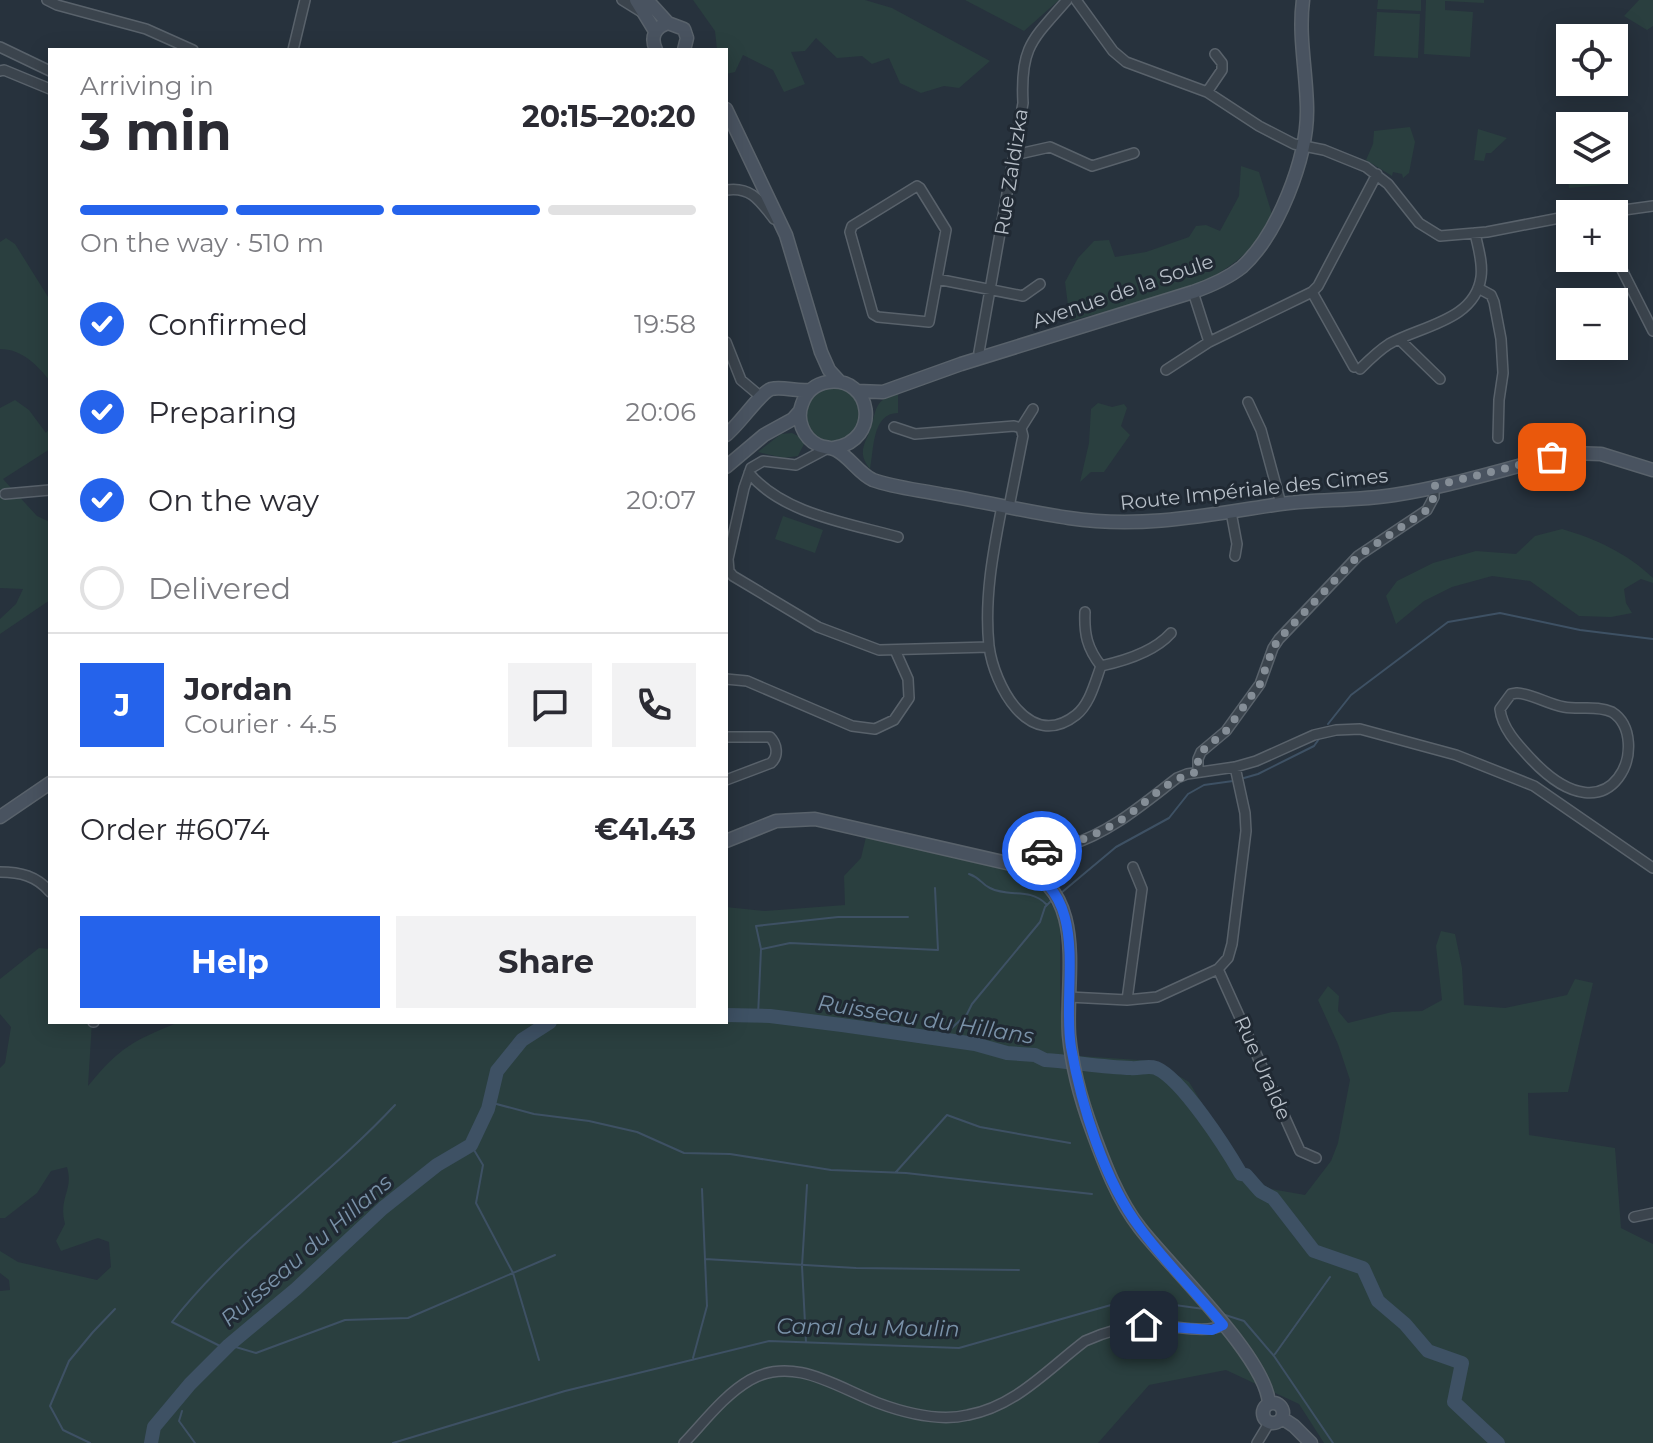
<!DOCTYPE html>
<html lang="en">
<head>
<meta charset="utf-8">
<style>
  body { margin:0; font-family:Montserrat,sans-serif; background:#f2f2f3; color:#2b2b33; height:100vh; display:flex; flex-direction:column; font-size:30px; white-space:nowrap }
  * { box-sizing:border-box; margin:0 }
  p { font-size:26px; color:#7c7c81 }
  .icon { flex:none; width:44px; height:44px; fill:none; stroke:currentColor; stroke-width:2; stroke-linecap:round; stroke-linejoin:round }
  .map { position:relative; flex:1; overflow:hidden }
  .details { position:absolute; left:48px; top:48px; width:680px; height:976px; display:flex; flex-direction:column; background:#fff; border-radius:0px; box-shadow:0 4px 20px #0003 }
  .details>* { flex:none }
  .fabs { position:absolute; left:1556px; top:24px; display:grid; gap:16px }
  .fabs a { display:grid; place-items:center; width:72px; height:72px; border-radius:0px; background:#fff; box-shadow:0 4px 20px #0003; font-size:40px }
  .pin { position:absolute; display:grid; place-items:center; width:68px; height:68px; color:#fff; margin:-34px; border-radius:16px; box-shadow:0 4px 12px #0006 }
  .courier { position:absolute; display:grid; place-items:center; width:80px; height:80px; margin:-40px; border:6px solid #2563eb; border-radius:50%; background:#fff; color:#222; box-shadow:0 2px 10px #0007 }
  .overview em { font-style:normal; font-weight:700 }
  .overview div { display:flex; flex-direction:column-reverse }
  .overview { display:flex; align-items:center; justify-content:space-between; height:136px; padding:0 32px }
  h1 { font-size:52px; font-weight:700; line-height:60px }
  .bar { display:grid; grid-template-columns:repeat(4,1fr); gap:12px 8px; align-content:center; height:96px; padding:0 32px }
  .bar i { height:10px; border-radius:6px; background:#e1e1e2 }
  .bar .selected { background:#2563eb }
  .bar p { grid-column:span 4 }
  .line { display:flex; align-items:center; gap:20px; padding:0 32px; border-top:2px solid #e1e1e2 }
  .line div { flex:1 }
  .round { display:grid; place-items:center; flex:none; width:84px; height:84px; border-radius:0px; background:#f2f2f3 }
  ol { padding:0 32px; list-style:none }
  li { display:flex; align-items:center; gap:24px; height:88px }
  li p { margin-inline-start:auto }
  li .icon { padding:8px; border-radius:50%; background:#2563eb; color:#fff; stroke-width:4 }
  li:last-child { color:#7c7c81 }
  li i { width:44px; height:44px; border:4px solid #e1e1e2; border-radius:50% }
  .primary-button { display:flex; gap:16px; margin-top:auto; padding:16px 32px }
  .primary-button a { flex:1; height:92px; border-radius:0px; background:#2563eb; color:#fff; font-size:32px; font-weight:700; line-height:92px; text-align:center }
  .primary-button a+a { background:#f2f2f3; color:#2b2b33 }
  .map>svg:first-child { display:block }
</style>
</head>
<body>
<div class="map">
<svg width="1653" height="1443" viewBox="0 0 1653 1443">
  <rect width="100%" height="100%" fill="#27323d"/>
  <path fill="#2a3f3f" d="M693,0H865L892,8L990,61L959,88L944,86L921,93L900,83L889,58L872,64L862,56L837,58L816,38L805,51L791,52L805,84L784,92L773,70L743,55L735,72L726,74V50H717L715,31Z
    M965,0H1059L1024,31Z
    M1378,0H1421V11L1377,9Z
    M1426,0H1484V3L1445,1V10L1473,12L1470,57L1424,54Z
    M1639,0H1653V26L1647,30L1624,16Z
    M1377,12L1420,14L1418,58L1374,56Z
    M1410,127L1415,142L1409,173L1403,178L1402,174L1393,172L1392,176L1366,160L1373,144L1374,131Z
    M1478,129L1507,138L1491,153H1486L1484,161L1474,160Z
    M1241,166L1259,172L1272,214C1265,225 1259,237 1252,246C1212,293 1127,305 1070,321L1065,282L1078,258L1094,241L1109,240L1115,257L1146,252L1189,237L1196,226L1206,225L1220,231L1239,196Z
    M1567,169L1613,170L1614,184L1569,188Z
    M6,238L15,244L50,300V381C37,365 22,349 0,349V242Z
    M804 415a28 28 0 1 1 56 0a28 28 0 1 1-56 0Z
    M898,393V413C872,413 874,449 870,469C856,451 866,444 871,427C877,407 875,400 898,393Z
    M15,400L29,410L46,433L50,428V449L3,479L37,516L50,522V600L0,634V619L16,604L23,589L0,588V408Z
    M1098,403L1112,407L1124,404L1127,408L1121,426L1130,435L1104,472H1091L1080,482L1089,443L1091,409Z
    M792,433L800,437L804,444L798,456L784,458L758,452L781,434Z
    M783,516L823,530L815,553L775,539Z
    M1562,529C1596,539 1627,553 1653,578V583L1641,579L1624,589L1626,603L1632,613L1611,617L1579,616L1530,581L1492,576L1452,587L1424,601L1396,624L1386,596L1397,581L1433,563L1476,551L1516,554L1535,536Z
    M866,837L1016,872L1041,885L1060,920V1004L1065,1055L1153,1061L1189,1082L1246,1175L1271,1189L1305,1195L1331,1161L1338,1143L1350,1080L1338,1044L1318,1000L1328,986L1339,996L1338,1011L1348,1023L1392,1012L1422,1011L1442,1000L1436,946L1441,931L1455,934L1462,968L1464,1005L1505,1008L1567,995L1575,979L1593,983L1568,1092L1528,1093L1529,1135L1615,1148L1621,1228L1653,1244V1443H1324L1299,1404L1226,1370L1149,1385L1098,1443H0V1291L10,1290L9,1280L0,1273V1251L18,1262L97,1280L111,1267L109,1242L98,1238L61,1251L56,1241L65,1224C58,1197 74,1191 67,1167L51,1171L37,1193L5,1218H0V1068L5,1063L11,1027L0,1014V979L39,948L50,949V1022H92L88,1086C121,1046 133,1041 179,1022H726V907L765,911L845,905L844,876L861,858Z"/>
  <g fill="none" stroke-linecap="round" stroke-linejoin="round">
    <path stroke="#3e5164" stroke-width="2" d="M1328,724L1351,695L1448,622L1500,613L1580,630L1653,639
      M1244,778L1258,774L1314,746L1319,739
      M969,874C981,878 981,884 990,888C1009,898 1029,887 1046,904
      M1061,893L1116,847L1169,818L1188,794L1204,785L1233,781
      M762,949L790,943L938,950L935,888
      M758,1016L761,949L756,926L838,917H908
      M940,1039L967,1014L972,1004L1040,922L1045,907L1051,901
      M489,1102L534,1114L589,1121L637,1132L684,1153L730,1154L831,1170L906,1173L1092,1194
      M471,1145L483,1165L476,1203L513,1273L539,1360
      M896,1172L947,1115L980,1127L1070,1143
      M705,1259L856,1268L1019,1270
      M1222,1314L1244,1321L1274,1356L1333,1443
      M806,1342L802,1266L807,1185
      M229,1345L256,1353L345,1320L408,1318L555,1255
      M226,1349L172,1322C236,1240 324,1181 395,1105
      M1275,1354L1330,1277
      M693,1358L707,1306L702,1189
      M182,1411L179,1421L195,1443
      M90,1443L63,1430L50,1406L69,1361L93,1332L115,1309
      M393,1443L565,1391L769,1341L959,1348L1111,1305L1138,1300L1204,1309"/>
    <path stroke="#3e5164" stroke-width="14" d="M726,1015L770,1016L842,1025L975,1044L1007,1053L1035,1055L1045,1060C1074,1062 1102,1067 1131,1068C1139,1069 1148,1065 1156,1068C1182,1079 1226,1148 1241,1174L1246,1175L1260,1191L1273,1198L1314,1251L1363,1268L1378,1301L1405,1324L1428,1351L1462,1363L1454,1402L1498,1443
      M151,1443L154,1427L190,1384L229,1345L296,1289L383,1208L437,1165L471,1145L488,1109L497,1071L522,1040L550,1022"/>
    <g stroke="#59626b" stroke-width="12">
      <path id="street" d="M47,0L57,5L146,29L193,50
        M622,0L643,13
        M1076,0L1113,51L1126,62L1207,92L1259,126L1294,144L1324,150L1366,167L1388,184L1419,223L1440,236L1487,232L1570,216
        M0,47L50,71
        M293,50L305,0
        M0,71L4,70L50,89
        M1207,92L1222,70V63L1215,54
        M1014,155L1050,147L1092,166L1134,153
        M917,186L920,188L946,230L929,322L878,317L873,314L850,232L852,226Z
        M726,190C751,186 760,201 774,219
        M1595,214L1653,206
        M1614,254L1653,331
        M937,279L1023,296L1040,284
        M1478,288L1491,295L1494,302L1501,339L1503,373L1499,400L1498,438
        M1193,292L1209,342
        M1312,292L1354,367
        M1400,340L1440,379
        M726,342L741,380L760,396
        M981,358L979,352L1023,103C1020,47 1032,40 1067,0
        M1360,369C1369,360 1378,351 1389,344C1420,326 1475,321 1481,277C1483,262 1478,248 1475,233
        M1166,370L1209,342L1312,292L1318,286L1377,174
        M1248,402L1261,430L1281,504
        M894,427L915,434L1014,426L1021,428L1023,436L1009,507
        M1021,428L1033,409
        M828,448L796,465L763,461L751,468L744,488L728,559L729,571L733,576L818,627L879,650L989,647
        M749,473C783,514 848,523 898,537
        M5,494L50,490
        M1002,506C993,552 984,599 989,646C994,685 1029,752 1076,715C1090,704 1095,682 1101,666C1124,661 1155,651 1171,633
        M1231,512L1237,544L1235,556
        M1085,612C1084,634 1087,648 1101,666
        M726,679L747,681L852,726L875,729L894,720L909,698L908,679L895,650
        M1517,693C1533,694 1547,704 1564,707C1580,710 1597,705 1612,712C1653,738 1614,846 1532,760C1519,746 1502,729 1500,709L1511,694Z
        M726,737H770C777,744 779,756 771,763L726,780
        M1198,772V759L1201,752L1226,731L1260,684L1273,648L1279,639L1358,556L1427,510L1434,497V486
        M1020,866C1031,848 1052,850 1070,845C1111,832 1143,804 1177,778L1187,774L1235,767L1256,761L1314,735L1336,730L1360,729L1456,755L1534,786L1653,868
        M0,872C20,872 37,876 50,892
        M1218,969L1300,1151L1316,1158
        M1069,997L1127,1000L1157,997L1218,969L1228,958L1232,944L1246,831L1245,813L1235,767
        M1127,1000L1142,889L1133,867
        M93,1022H94
        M1634,1217L1653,1213
        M684,1443C704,1422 724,1395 750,1380C794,1355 838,1388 878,1403C905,1413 938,1422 968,1415C1016,1406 1048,1369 1085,1341C1105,1332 1126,1326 1147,1325C1169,1324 1206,1335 1223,1325
        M1257,1443L1269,1423"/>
    </g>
    <g stroke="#59626b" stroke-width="15">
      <path id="secondary" d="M636,0L655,31
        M647,0L668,23
        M656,50C650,37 655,27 668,23L684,29L687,38L684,50
        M726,109L786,235L821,352L829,370L840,382
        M857,391L883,392L961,364L1193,292C1210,286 1227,279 1242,267C1278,234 1307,159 1307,111C1307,74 1298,37 1303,0
        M726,435C739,425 761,392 771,389C783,386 797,392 810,390
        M834,448C882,440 872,376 828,382C815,384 806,392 802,404C796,419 803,438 818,445C824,448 831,447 836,450C850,457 859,474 873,480C895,488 921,490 944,495C986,502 1027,512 1069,518C1142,529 1208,515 1280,504C1318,499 1356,501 1394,495C1454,486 1512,466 1571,453L1601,454L1653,470
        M726,467L764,435L793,419L800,411
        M0,817L50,783
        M726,841L776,821L815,819L1020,866C1089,894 1065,977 1069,1035C1072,1067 1081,1100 1092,1130C1104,1163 1118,1200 1140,1228C1170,1267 1267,1358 1269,1404
        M1263 1413a10 10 0 1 1 20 0a10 10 0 1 1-20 0Z
        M1282,1418L1294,1426L1311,1443"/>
    </g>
    <use href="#street" stroke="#3b444d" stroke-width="9"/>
    <use href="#secondary" stroke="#495360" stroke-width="12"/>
  </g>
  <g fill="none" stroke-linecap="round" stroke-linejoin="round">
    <path stroke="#858e97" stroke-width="8" stroke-dasharray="0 14.4" d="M1042,851C1071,845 1098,835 1124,818C1148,802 1169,777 1198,772V759L1201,752L1226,731L1260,684L1273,648L1279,639L1358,556L1427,510L1434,497V486L1552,457"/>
    <path stroke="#2563eb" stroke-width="10" d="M1042,851L1032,853L1020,866C1093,895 1061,987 1071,1047C1081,1104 1104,1181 1140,1228C1165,1262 1196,1292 1223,1325L1212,1330L1144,1325"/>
  </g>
  <g text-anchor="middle" stroke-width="6" stroke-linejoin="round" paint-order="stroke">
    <g font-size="20" fill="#b7bfc8" stroke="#202933">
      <text transform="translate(1011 172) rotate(-81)" y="7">Rue Zaldizka</text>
      <text transform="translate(1123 291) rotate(-19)" y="7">Avenue de la Soule</text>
      <text transform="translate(1254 489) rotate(-6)" y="7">Route Impériale des Cimes</text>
      <text transform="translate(1263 1068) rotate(66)" y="7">Rue Uralde</text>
    </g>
    <g font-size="22" font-style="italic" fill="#7a92a9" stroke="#202933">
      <text transform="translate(926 1019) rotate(9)" y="8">Ruisseau du Hillans</text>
      <text transform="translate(306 1250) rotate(-41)" y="8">Ruisseau du Hillans</text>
      <text transform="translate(868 1327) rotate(1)" y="8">Canal du Moulin</text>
    </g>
  </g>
</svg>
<div class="fabs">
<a><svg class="icon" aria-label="locate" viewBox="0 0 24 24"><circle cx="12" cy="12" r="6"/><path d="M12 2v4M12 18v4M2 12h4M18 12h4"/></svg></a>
<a><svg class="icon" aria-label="layers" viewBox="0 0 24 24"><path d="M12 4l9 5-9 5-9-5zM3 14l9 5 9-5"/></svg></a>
<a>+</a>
<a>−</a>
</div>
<div class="pin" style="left:1552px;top:457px;background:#ea580c"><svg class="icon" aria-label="bag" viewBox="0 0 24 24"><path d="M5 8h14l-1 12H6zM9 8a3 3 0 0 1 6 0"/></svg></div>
<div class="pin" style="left:1144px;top:1325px;background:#1f2937"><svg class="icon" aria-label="home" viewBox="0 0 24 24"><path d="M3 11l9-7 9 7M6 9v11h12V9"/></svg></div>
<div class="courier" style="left:1042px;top:851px"><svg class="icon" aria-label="car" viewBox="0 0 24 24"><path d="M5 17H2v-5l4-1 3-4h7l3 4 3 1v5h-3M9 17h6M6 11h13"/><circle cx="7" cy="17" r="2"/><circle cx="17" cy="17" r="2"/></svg></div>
<section class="details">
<div class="overview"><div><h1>3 min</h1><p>Arriving in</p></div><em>20:15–20:20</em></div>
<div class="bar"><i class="selected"></i><i class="selected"></i><i class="selected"></i><i></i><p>On the way · 510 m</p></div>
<ol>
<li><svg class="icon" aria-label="check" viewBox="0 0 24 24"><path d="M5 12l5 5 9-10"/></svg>Confirmed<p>19:58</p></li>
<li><svg class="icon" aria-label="check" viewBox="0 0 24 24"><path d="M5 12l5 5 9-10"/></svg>Preparing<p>20:06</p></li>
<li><svg class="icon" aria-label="check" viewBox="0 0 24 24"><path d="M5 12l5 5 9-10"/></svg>On the way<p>20:07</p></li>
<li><i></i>Delivered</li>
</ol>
<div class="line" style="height:144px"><b class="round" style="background:#2563eb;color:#fff">J</b><div><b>Jordan</b><p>Courier · 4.5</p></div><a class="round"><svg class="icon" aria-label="chat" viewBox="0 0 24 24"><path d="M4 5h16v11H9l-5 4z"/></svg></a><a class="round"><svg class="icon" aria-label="phone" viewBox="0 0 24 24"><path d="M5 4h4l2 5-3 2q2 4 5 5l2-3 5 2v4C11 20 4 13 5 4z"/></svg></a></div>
<div class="line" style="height:104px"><div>Order #6074</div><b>€41.43</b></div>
<div class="primary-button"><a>Help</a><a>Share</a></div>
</section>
</div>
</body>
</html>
